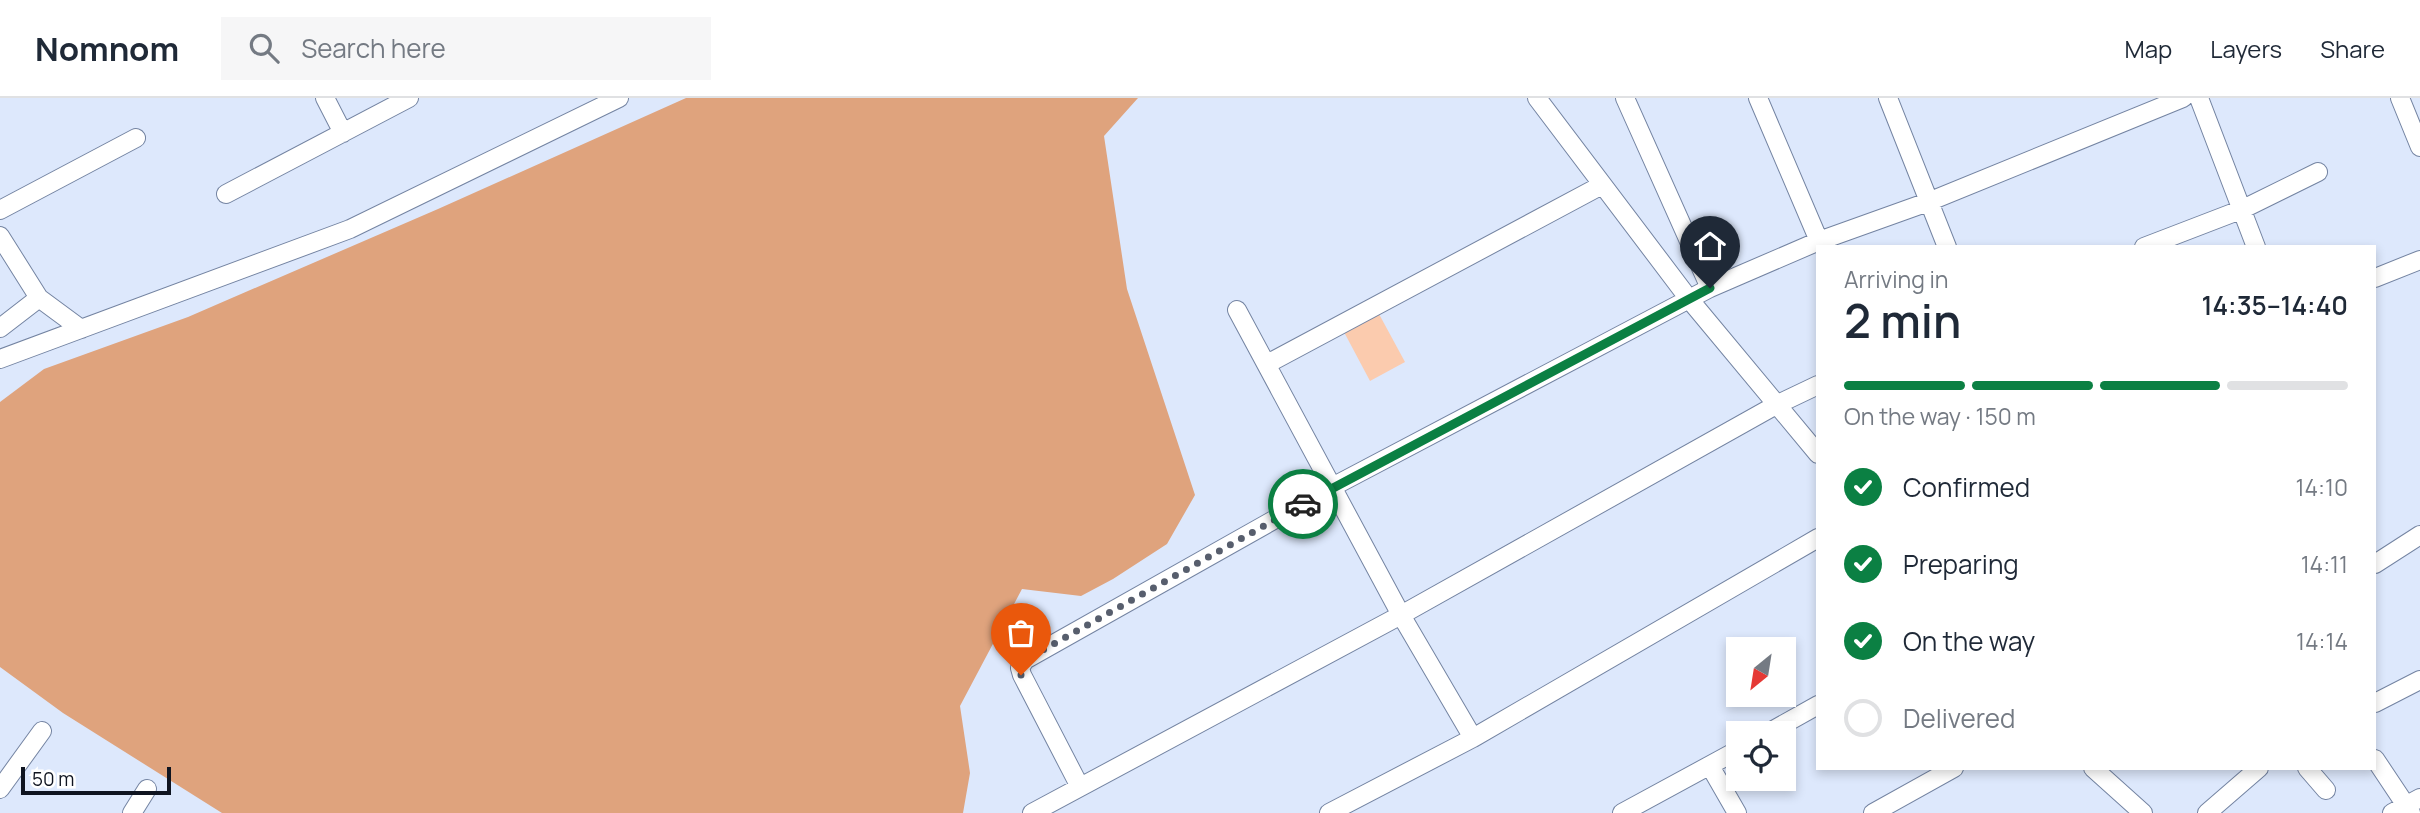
<!DOCTYPE html>
<html lang="en">
<head>
<meta charset="utf-8">
<style>
  body { margin:0; font-family:Manrope,sans-serif; background:#f6f6f7; color:#1f2937; height:100vh; display:flex; flex-direction:column; font-size:26px; white-space:nowrap }
  * { box-sizing:border-box; margin:0 }
  p { font-size:23px; color:#747a83 }
  .icon { flex:none; width:38px; height:38px; fill:none; stroke:currentColor; stroke-width:2; stroke-linecap:round; stroke-linejoin:round }
  .map { position:relative; flex:1; overflow:hidden }
  .drawer { position:absolute; left:1816px; top:147px; width:560px; height:525px; display:flex; flex-direction:column; background:#fff; border-radius:0px; box-shadow:0 4px 10px #0003 }
  .drawer>* { flex:none }
  .needle { width:46px; rotate:210deg }
  .controls { position:absolute; left:1726px; top:539px; display:grid; gap:14px }
  .controls a { display:grid; place-items:center; width:70px; height:70px; border-radius:0px; background:#fff; box-shadow:0 4px 10px #0003; font-size:35px }
  .scale { position:absolute; left:21px; bottom:18px; width:150px; box-sizing:border-box; padding-left:7px; border:4px solid #0f1420; border-top:0; font-size:19px; line-height:24px; white-space:nowrap; color:#0f1420; -webkit-text-stroke:5px #fff; paint-order:stroke }
  .pin { position:absolute; display:grid; place-items:center; width:60px; height:60px; color:#fff; margin:-72px -30px; border-radius:50% 50% 50% 0; rotate:-45deg; box-shadow:0 0 7px #0007 }
  .pin .icon { rotate:45deg }
  .courier { position:absolute; display:grid; place-items:center; width:70px; height:70px; margin:-35px; border:5px solid #0b8043; border-radius:50%; background:#fff; color:#222; box-shadow:0 2px 9px #0007 }
  .headline em { font-style:normal; font-weight:600 }
  .headline div { display:flex; flex-direction:column-reverse }
  .headline { display:flex; align-items:center; justify-content:space-between; height:119px; padding:0 28px }
  h1 { font-size:46px; font-weight:600; line-height:52px }
  .bar { display:grid; grid-template-columns:repeat(4,1fr); gap:10px 7px; align-content:center; height:84px; padding:0 28px }
  .bar i { height:9px; border-radius:5px; background:#e0e1e3 }
  .bar .on { background:#0b8043 }
  .bar p { grid-column:span 4 }
  ol { padding:0 28px; list-style:none }
  li { display:flex; align-items:center; gap:21px; height:77px }
  li p { margin-inline-start:auto }
  li .icon { padding:7px; border-radius:50%; background:#0b8043; color:#fff; stroke-width:4 }
  li:last-child { color:#747a83 }
  li i { width:38px; height:38px; border:4px solid #e0e1e3; border-radius:50% }
  header { display:flex; align-items:center; gap:42px; box-sizing:border-box; height:98px; padding:0 35px; background:#fff; border-bottom:2px solid #e0e1e3 }
  header strong { font-size:33px }
  nav { display:flex; gap:38px; margin-inline-start:auto; font-size:24px }
  .search { width:490px; height:63px; background:#f6f6f7; display:flex; align-items:center; gap:18px; box-sizing:border-box; padding:0 24px; border-radius:0px; color:#747a83; font-size:26px }
  .map>svg:first-child { display:block }
</style>
</head>
<body>
<header>
<strong>Nomnom</strong>
<div class="search"><svg class="icon" aria-label="search" viewBox="0 0 24 24"><circle cx="10" cy="10" r="6"/><path d="M15 15l6 6"/></svg>Search here</div>
<nav><a>Map</a><a>Layers</a><a>Share</a></nav>
</header>
<div class="map">
<svg width="2420" height="715" viewBox="0 0 2420 715">
  <rect width="100%" height="100%" fill="#dde8fc"/>
  <path fill="#fbcbae" d="M1379,216L1405,264L1370,283L1344,234Z"/>
  <path fill="#dfa37d" d="M686,0H1138L1104,38L1127,191L1195,397L1167,446L1113,481L1081,498L1022,491L960,608L970,675L963,715H222L63,615L0,569V304L44,271L188,219L438,111Z"/>
  <g fill="none" stroke-linecap="round" stroke-linejoin="round">
    <g stroke="#7484a2" stroke-width="20">
      <path id="minor" d="M325,0L343,35
        M1537,0L1689,201L1818,356
        M1625,0L1710,190
        M1758,0L1819,143
        M1888,0L1947,149
        M2199,0L2256,149
        M2400,0L2420,49
        M226,96L409,0
        M0,112L136,40
        M0,138L39,200L81,231
        M2144,149L2243,111L2318,74
        M2375,180L2420,162
        M1237,212L1401,517L1473,640
        M0,230L39,200
        M0,261L350,131L619,0
        M1267,266L1602,87
        M2375,466L2420,437
        M2375,605L2420,582
        M1768,635L1818,607
        M2375,661L2411,715
        M1710,668L1737,715
        M2093,670L2143,715
        M2307,670L2326,692
        M1080,689L1022,577L1020,570L1025,562L1334,388L1710,190L1819,143L1928,104L2183,0
        M0,691L42,633
        M132,715L147,691
        M1032,715L1401,517L1776,307L1818,287
        M1329,715L1473,640L1818,440
        M1622,715L1738,652
        M1873,715L1954,670
        M2207,715L2259,670
        M2392,715L2420,700"/>
    </g>
    <use href="#minor" stroke="#fff" stroke-width="18"/>
  </g>
  <g fill="none" stroke-linecap="round" stroke-linejoin="round">
    <path stroke="#575e6d" stroke-width="7" stroke-dasharray="0 12.6" d="M1021,577L1020,570L1025,562L1303,406"/>
    <path stroke="#0b8043" stroke-width="9" d="M1303,406L1710,190"/>
  </g>
</svg>
<div class="controls">
<a><svg class="needle" viewBox="-14 -14 28 28"><path d="M0-13l5 13h-10z" fill="#e53935"/><path d="M0 13l5-13h-10z" fill="#747a83"/></svg></a>
<a><svg class="icon" aria-label="locate" viewBox="0 0 24 24"><circle cx="12" cy="12" r="6"/><path d="M12 2v4M12 18v4M2 12h4M18 12h4"/></svg></a>
</div>
<div class="scale">50 m</div>
<div class="pin" style="left:1021px;top:577px;background:#ea580c"><svg class="icon" aria-label="bag" viewBox="0 0 24 24"><path d="M5 8h14l-1 12H6zM9 8a3 3 0 0 1 6 0"/></svg></div>
<div class="pin" style="left:1710px;top:190px;background:#1f2937"><svg class="icon" aria-label="home" viewBox="0 0 24 24"><path d="M3 11l9-7 9 7M6 9v11h12V9"/></svg></div>
<div class="courier" style="left:1303px;top:406px"><svg class="icon" aria-label="car" viewBox="0 0 24 24"><path d="M5 17H2v-5l4-1 3-4h7l3 4 3 1v5h-3M9 17h6M6 11h13"/><circle cx="7" cy="17" r="2"/><circle cx="17" cy="17" r="2"/></svg></div>
<section class="drawer">
<div class="headline"><div><h1>2 min</h1><p>Arriving in</p></div><em>14:35–14:40</em></div>
<div class="bar"><i class="on"></i><i class="on"></i><i class="on"></i><i></i><p>On the way · 150 m</p></div>
<ol>
<li><svg class="icon" aria-label="check" viewBox="0 0 24 24"><path d="M5 12l5 5 9-10"/></svg>Confirmed<p>14:10</p></li>
<li><svg class="icon" aria-label="check" viewBox="0 0 24 24"><path d="M5 12l5 5 9-10"/></svg>Preparing<p>14:11</p></li>
<li><svg class="icon" aria-label="check" viewBox="0 0 24 24"><path d="M5 12l5 5 9-10"/></svg>On the way<p>14:14</p></li>
<li><i></i>Delivered</li>
</ol>
</section>
</div>
</body>
</html>
